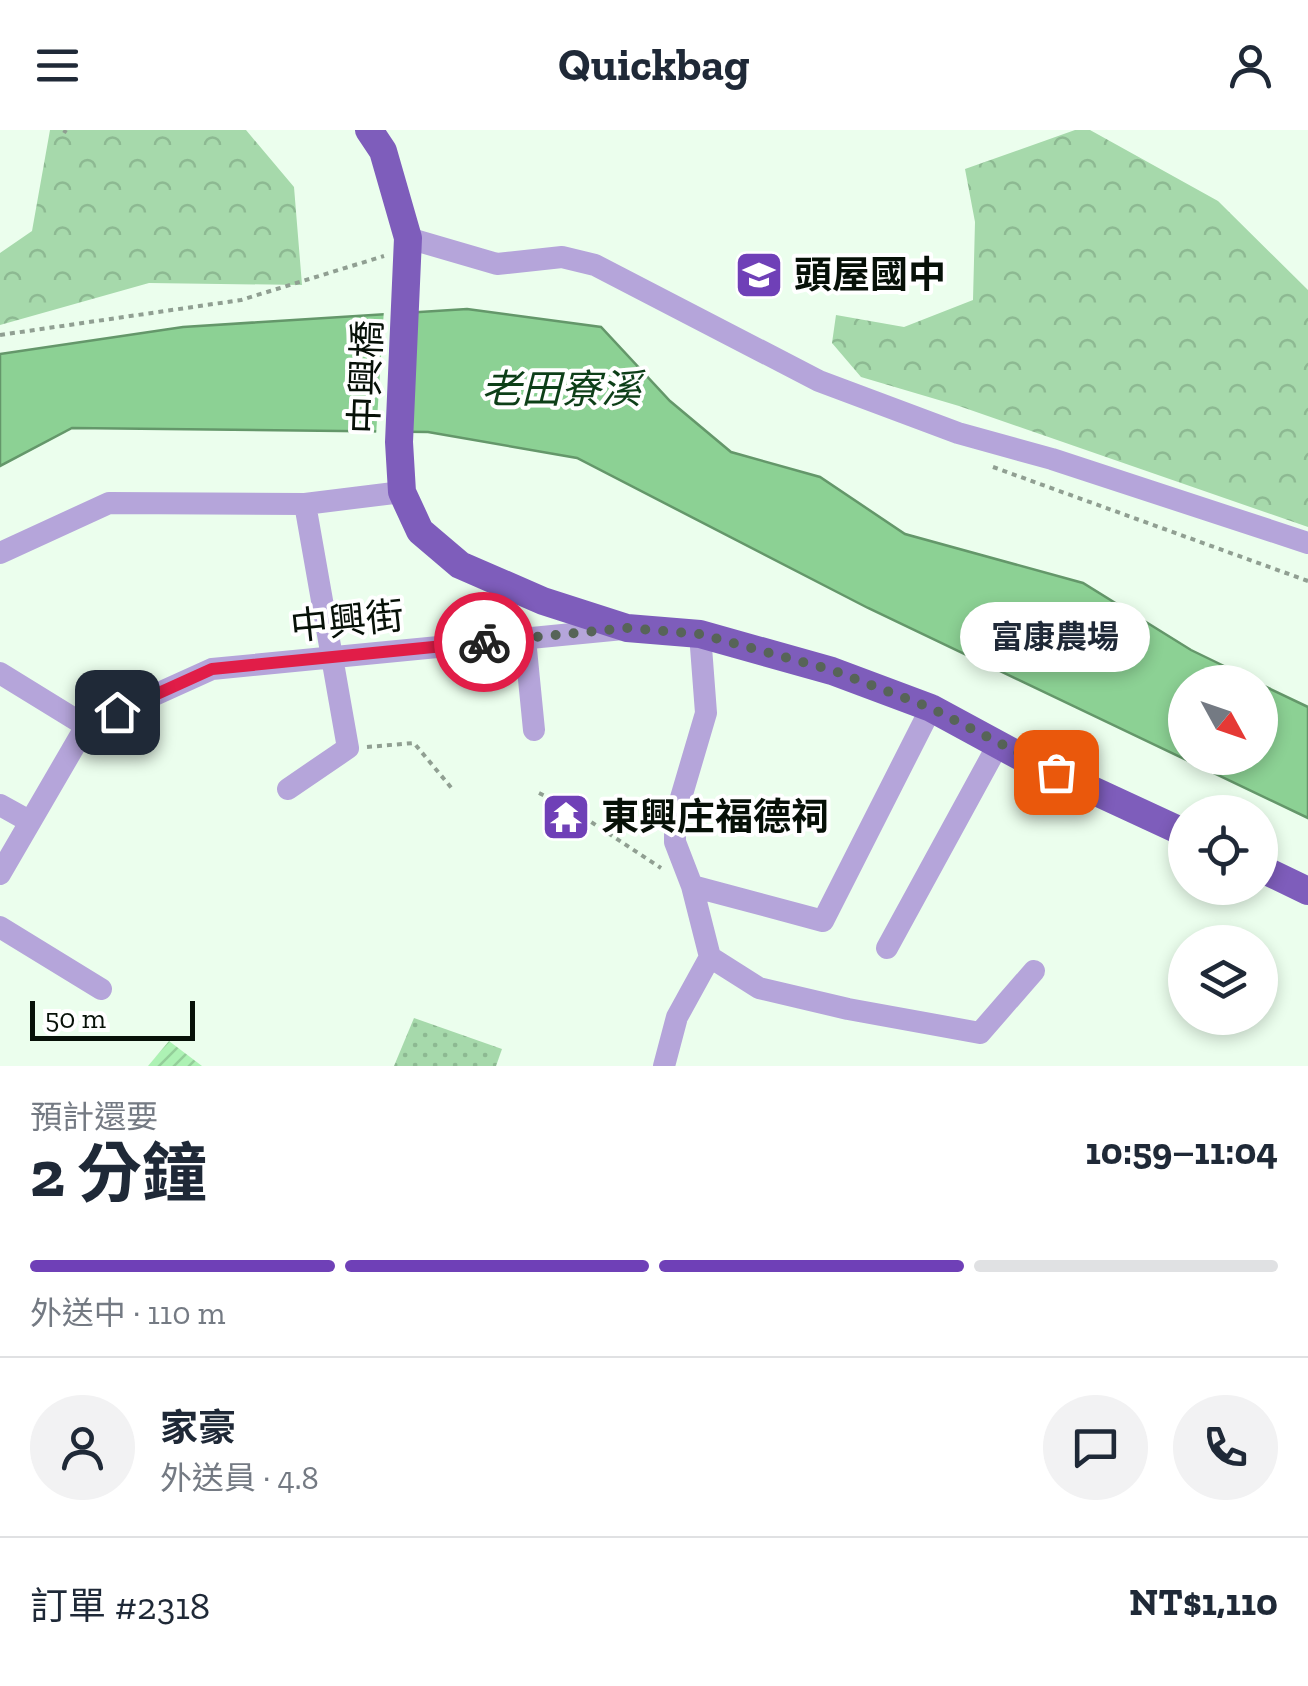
<!DOCTYPE html>
<html lang="zh-TW">
<head>
<meta charset="utf-8">
<style>
  body { margin:0; font-family:"Zilla Slab","Noto Sans TC",serif; background:#f2f2f3; color:#1f2937; height:100vh; display:flex; flex-direction:column; font-size:38px; white-space:nowrap }
  * { box-sizing:border-box; margin:0 }
  p { font-size:32px; color:#747a83 }
  .icon { flex:none; width:55px; height:55px; fill:none; stroke:currentColor; stroke-width:2; stroke-linecap:round; stroke-linejoin:round }
  .map { position:relative; height:936px; overflow:hidden }
  .panel { display:flex; flex-direction:column; background:#fff; flex:1 }
  .panel>* { flex:none }
  .needle { width:65px; rotate:130deg }
  .buttons { position:absolute; left:1168px; top:535px; display:grid; gap:20px }
  .buttons a { display:grid; place-items:center; width:110px; height:110px; border-radius:50%; background:#fff; box-shadow:0 5px 15px #0003; font-size:50px }
  .scale { position:absolute; left:30px; bottom:25px; width:165px; box-sizing:border-box; padding-left:10px; border:5px solid #071108; border-top:0; font-size:28px; line-height:35px; white-space:nowrap; color:#071108; -webkit-text-stroke:8px #fff; paint-order:stroke }
  .pin { position:absolute; display:grid; place-items:center; width:85px; height:85px; color:#fff; margin:-42px; border-radius:20px; box-shadow:0 5px 15px #0006 }
  .courier { position:absolute; display:grid; place-items:center; width:100px; height:100px; margin:-50px; border:8px solid #e11d48; border-radius:50%; background:#fff; color:#222; box-shadow:0 2px 12px #0007 }
  .bubble { position:absolute; height:70px; border-radius:35px; background:#fff; box-shadow:0 5px 15px #0003; font-size:32px; font-weight:700; line-height:70px; text-align:center }
  .headline em { font-style:normal; font-weight:700 }
  .headline div { display:flex; flex-direction:column-reverse }
  .headline { display:flex; align-items:center; justify-content:space-between; height:170px; padding:0 30px }
  h1 { font-size:65px; font-weight:700; line-height:75px }
  .bar { display:grid; grid-template-columns:repeat(4,1fr); gap:15px 10px; align-content:center; height:120px; padding:0 30px }
  .bar i { height:12px; border-radius:8px; background:#e0e1e3 }
  .bar .selected { background:#6f40b7 }
  .bar p { grid-column:span 4 }
  .line { display:flex; align-items:center; gap:25px; padding:0 30px; border-top:2px solid #e0e1e3 }
  .line div { flex:1 }
  .round { display:grid; place-items:center; flex:none; width:105px; height:105px; border-radius:52px; background:#f2f2f3 }
  header { display:flex; justify-content:space-between; align-items:center; height:130px; padding:0 30px; background:#fff; font-size:45px; font-weight:700 }
  .map>svg:first-child { display:block }
</style>
</head>
<body>
<header><svg class="icon" aria-label="menu" viewBox="0 0 24 24"><path d="M4 6h16M4 12h16M4 18h16"/></svg>Quickbag<svg class="icon" aria-label="person" viewBox="0 0 24 24"><circle cx="12" cy="8" r="4"/><path d="M4 21q1-7 8-7t8 7"/></svg></header>
<div class="map">
<svg width="1308" height="936" viewBox="0 0 1308 936">
  <defs>
    <pattern id="green-dots" width="8" height="8" patternUnits="userSpaceOnUse" patternTransform="scale(2.5)"><rect width="8" height="8" fill="#a6d9ab"/><path d="M2 2h.1M6 6h.1" fill="none" stroke="#8db992" stroke-width="1.8" stroke-linecap="round"/></pattern>
    <pattern id="forest-crowns" width="20" height="18" patternUnits="userSpaceOnUse" patternTransform="scale(2.5)"><rect width="20" height="18" fill="#a6d9ab"/><path d="M2 6a3 3 0 1 1 6 0M12 15a3 3 0 1 1 6 0" fill="none" stroke="#8db992"/></pattern>
    <pattern id="building-hatch" width="6" height="6" patternUnits="userSpaceOnUse" patternTransform="scale(2.5)"><rect width="6" height="6" fill="#adf2b4"/><path d="M-1 1l2-2M0 6l6-6M5 7l2-2" fill="none" stroke="#93ce99"/></pattern>
  </defs>
  <rect width="100%" height="100%" fill="#ebfeed"/>
  <path fill="url(#green-dots)" d="M414,888L502,919L496,936H394Z"/>
  <path fill="url(#forest-crowns)" d="M50,0H246L294,57L302,155L149,153L0,195V123L32,101Z
    M1075,0H1090L1218,71L1308,160V397L959,276L861,247L832,213L836,185L904,197L973,170L975,92L965,39Z"/>
  <path fill="#8cd194" stroke="#64976a" stroke-width="2.5" d="M467,179L601,197L670,271L731,322L820,347L905,404L1083,453L1191,520L1257,552H1185V628H1260V554L1308,577V688L868,478L577,328L428,302L72,298L0,336V224L183,197Z"/>
  <path fill="#ebfeed" d="M415,177L411,307L376,306L384,179Z"/>
  <path fill="url(#building-hatch)" d="M169,911L202,936H148Z"/>
  <g fill="none" stroke-linecap="round" stroke-linejoin="round">
    <path stroke="#909f92" stroke-width="4" stroke-dasharray="5 5" stroke-linecap="butt" d="M64,3L66,0
      M0,205L241,170L384,126
      M993,337L1308,451
      M367,617L414,613L454,661
      M539,663L570,678L661,738"/>
    <path stroke="#b5a5da" stroke-width="22" d="M408,108L497,134L562,127L595,135L819,251L958,303L1052,329L1308,413
      M0,423L109,373L305,374L402,362
      M525,509L534,600
      M0,543L86,596
      M86,596L212,539L623,499
      M288,659L348,618L305,374
      M0,675L29,691
      M0,744L86,596
      M692,756L823,791L931,578
      M0,797L101,859
      M887,818L999,613
      M710,827L759,858L848,879L980,903L1034,841
      M664,936L677,887L710,827L692,756L675,712V688L706,583L700,504"/>
    <path stroke="#7e5dbb" stroke-width="28" d="M369,0L383,21L408,108L399,312L402,362L420,401L460,435L543,471L627,498L700,504L832,541L931,578L1023,628L1185,703
      M1260,738L1308,761"/>
  </g>
  <g fill="none" stroke-linecap="round" stroke-linejoin="round">
    <path stroke="#576458" stroke-width="10" stroke-dasharray="0 18" d="M484,512L627,498L700,504L832,540L931,578L1056,642"/>
    <path stroke="#e11d48" stroke-width="12" d="M117,582L212,539L484,512"/>
  </g>
  <defs>
    <g id="school-square" transform="scale(2.5)"><rect x="-9" y="-9" width="18" height="18" rx="4" fill="#6f40b7" stroke="#fff"/><path d="M0-5L7-2L0 1L-7-2ZM-4 1L0 2.5L4 1V4Q0 6-4 4Z" fill="#fff"/></g>
    <g id="temple-square" transform="scale(2.5)"><rect x="-9" y="-9" width="18" height="18" rx="4" fill="#6f40b7" stroke="#fff"/><path d="M0-6L5-2H3V0L6.5 2.5H4V6H1.5V3h-3V6H-4V2.5H-6.5L-3 0V-2H-5Z" fill="#fff"/></g>
  </defs>
  <g fill-rule="evenodd">
    <use href="#school-square" x="759" y="145"/>
    <use href="#temple-square" x="566" y="687"/>
  </g>
  <g text-anchor="middle" stroke-width="8" stroke-linejoin="round" paint-order="stroke">
    <g font-size="38" font-weight="bold" fill="#071108" stroke="#fff" text-anchor="start">
      <text x="794" y="158">頭屋國中</text>
      <text x="601" y="700">東興庄福德祠</text>
    </g>
    <g font-size="38" fill="#071108" stroke="#fff">
      <text transform="translate(366 247) rotate(-88)" y="13">中興橋</text>
      <text transform="translate(347 491) rotate(-6)" y="13">中興街</text>
    </g>
    <g font-size="40" font-style="italic" fill="#0d3f18" stroke="#fff">
      <text x="561" y="273">老田寮溪</text>
    </g>
  </g>
</svg>
<div class="buttons">
<a><svg class="needle" viewBox="-14 -14 28 28"><path d="M0-13l5 13h-10z" fill="#e53935"/><path d="M0 13l5-13h-10z" fill="#747a83"/></svg></a>
<a><svg class="icon" aria-label="locate" viewBox="0 0 24 24"><circle cx="12" cy="12" r="6"/><path d="M12 2v4M12 18v4M2 12h4M18 12h4"/></svg></a>
<a><svg class="icon" aria-label="layers" viewBox="0 0 24 24"><path d="M12 4l9 5-9 5-9-5zM3 14l9 5 9-5"/></svg></a>
</div>
<div class="scale">50 m</div>
<div class="pin" style="left:1056px;top:642px;background:#ea580c"><svg class="icon" aria-label="bag" viewBox="0 0 24 24"><path d="M5 8h14l-1 12H6zM9 8a3 3 0 0 1 6 0"/></svg></div>
<div class="pin" style="left:117px;top:582px;background:#1f2937"><svg class="icon" aria-label="home" viewBox="0 0 24 24"><path d="M3 11l9-7 9 7M6 9v11h12V9"/></svg></div>
<div class="courier" style="left:484px;top:512px"><svg class="icon" aria-label="bike" viewBox="0 0 24 24"><circle cx="6" cy="16" r="4"/><circle cx="18" cy="16" r="4"/><path d="M6 16l4-8h5l3 8M10 8l3 8H6M13 5h3"/></svg></div>
<div class="bubble" style="left:960px;top:472px;width:190px">富康農場</div>
</div>
<section class="panel">
<div class="headline"><div><h1>2 分鐘</h1><p>預計還要</p></div><em>10:59–11:04</em></div>
<div class="bar"><i class="selected"></i><i class="selected"></i><i class="selected"></i><i></i><p>外送中 · 110 m</p></div>
<div class="line" style="height:180px"><a class="round"><svg class="icon" aria-label="person" viewBox="0 0 24 24"><circle cx="12" cy="8" r="4"/><path d="M4 21q1-7 8-7t8 7"/></svg></a><div><b>家豪</b><p>外送員 · 4.8</p></div><a class="round"><svg class="icon" aria-label="chat" viewBox="0 0 24 24"><path d="M4 5h16v11H9l-5 4z"/></svg></a><a class="round"><svg class="icon" aria-label="phone" viewBox="0 0 24 24"><path d="M5 4h4l2 5-3 2q2 4 5 5l2-3 5 2v4C11 20 4 13 5 4z"/></svg></a></div>
<div class="line" style="height:130px"><div>訂單 #2318</div><b>NT$1,110</b></div>
</section>
</body>
</html>
